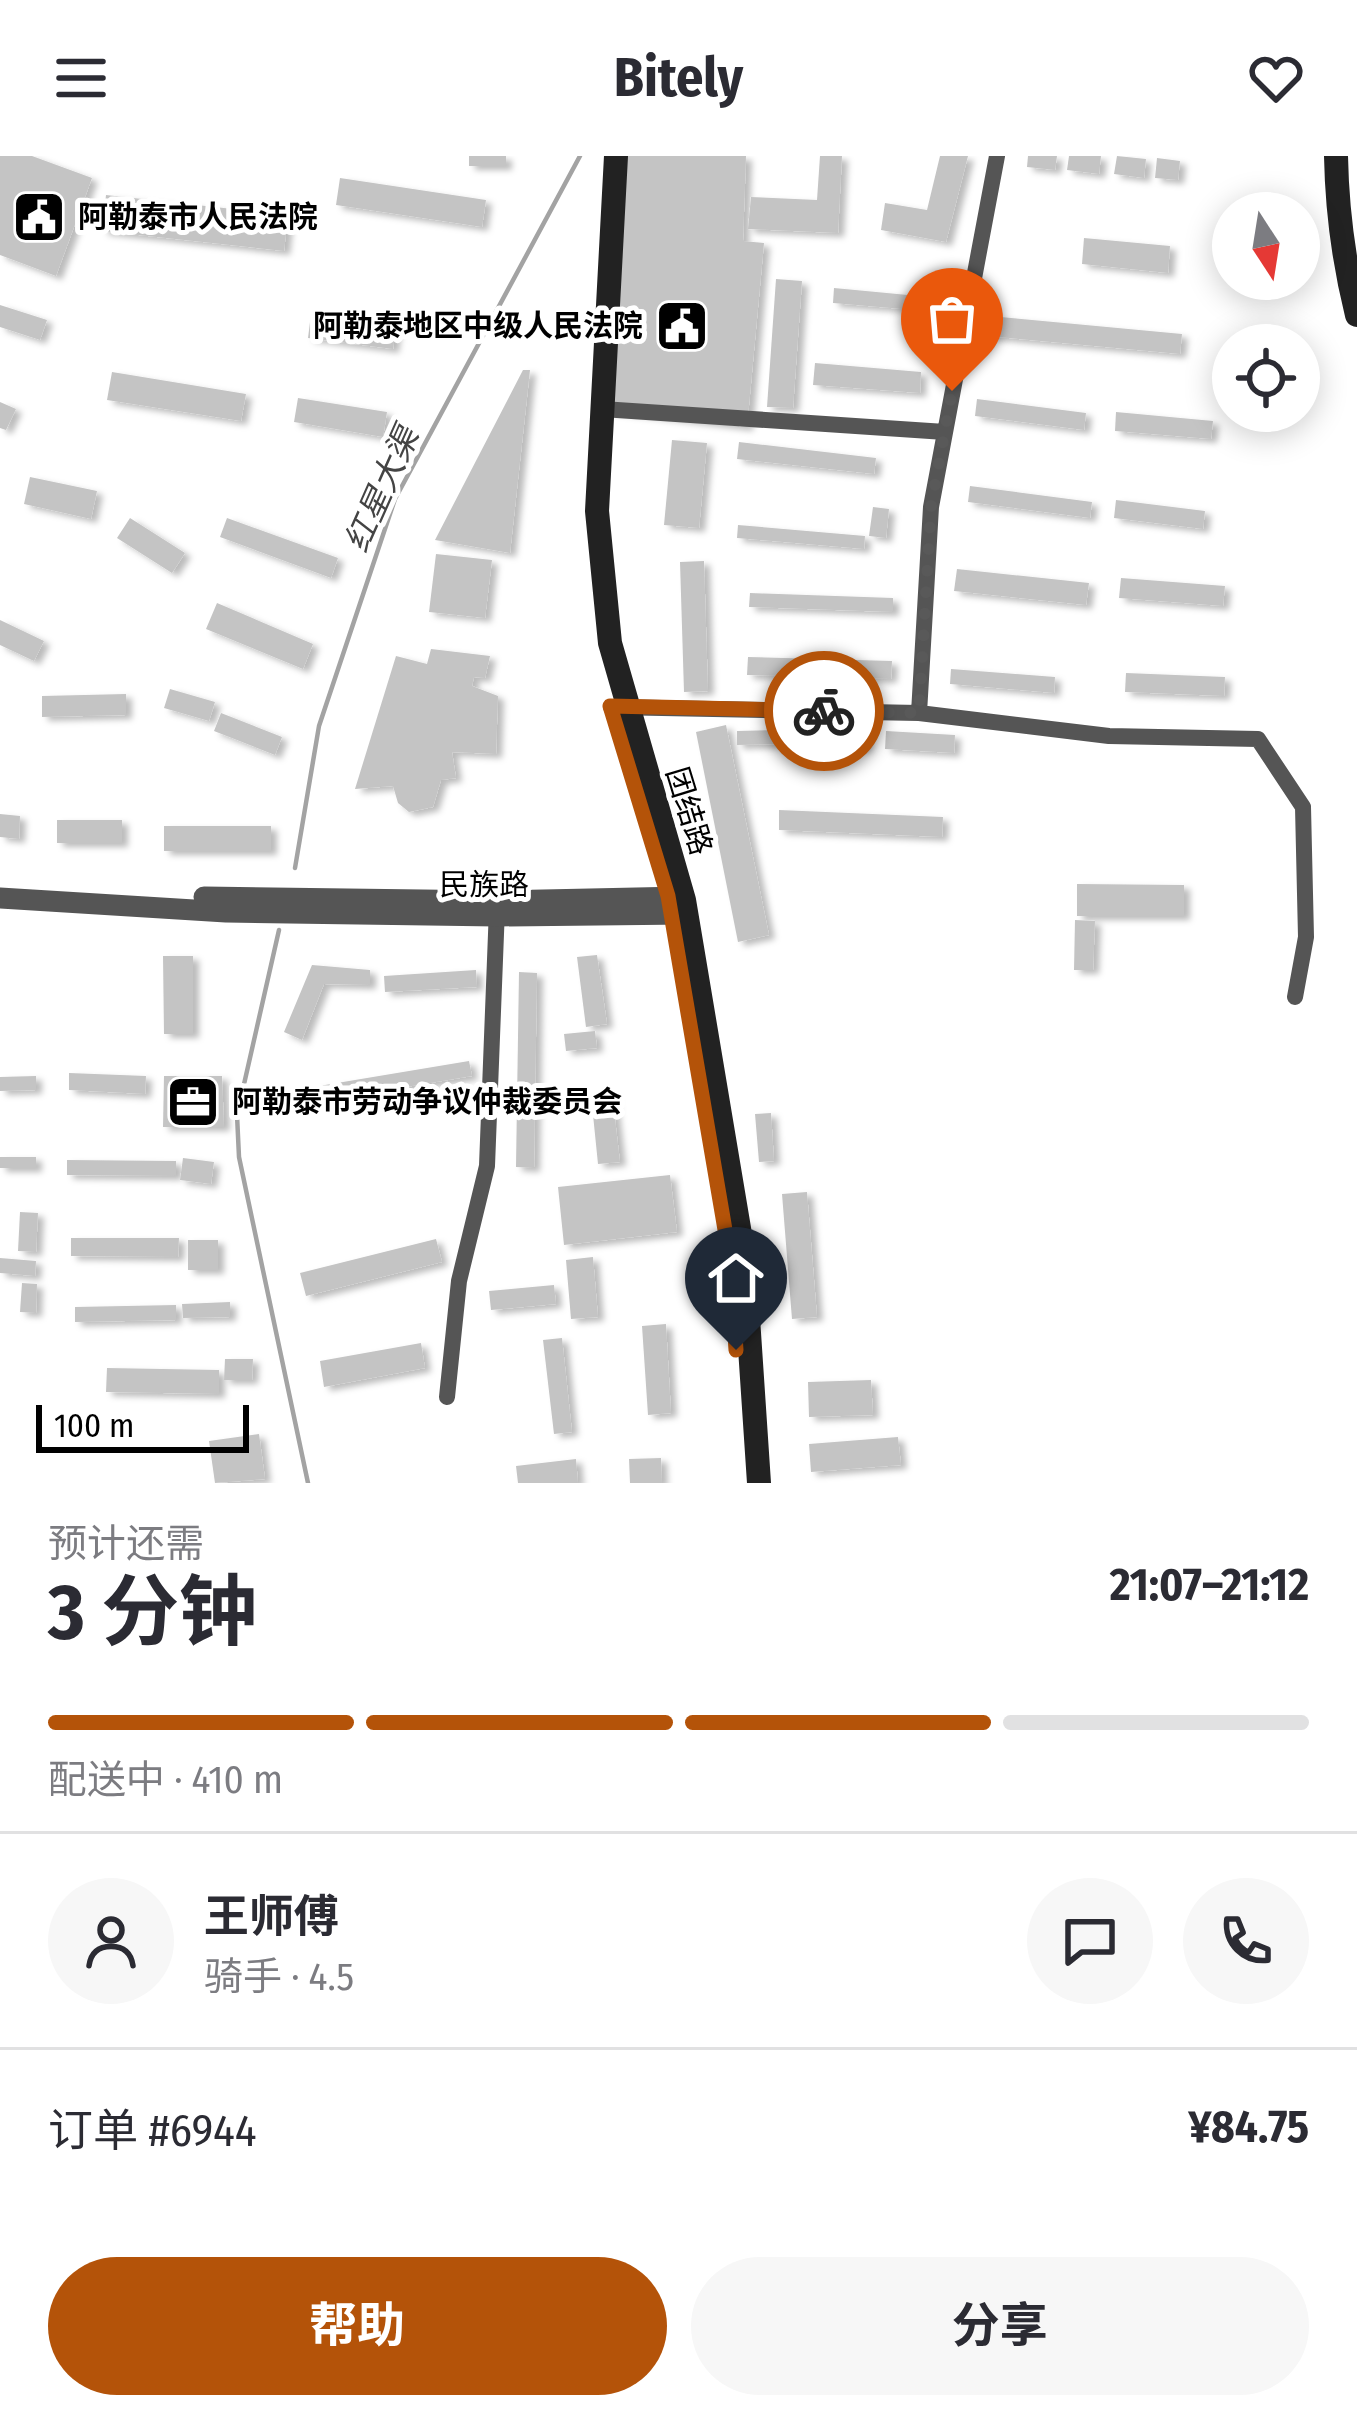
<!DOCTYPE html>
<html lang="zh">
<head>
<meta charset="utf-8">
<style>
  body { margin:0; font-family:"Fira Sans Condensed","Noto Sans SC",sans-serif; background:#f7f7f7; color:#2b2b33; height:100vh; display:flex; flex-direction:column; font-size:45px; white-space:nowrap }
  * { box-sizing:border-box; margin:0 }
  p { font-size:39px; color:#7c7c81 }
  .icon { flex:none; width:66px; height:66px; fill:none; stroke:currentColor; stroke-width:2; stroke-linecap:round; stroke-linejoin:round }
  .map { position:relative; height:1327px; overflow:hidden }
  .side { display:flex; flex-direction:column; background:#fff; flex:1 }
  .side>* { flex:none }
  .needle { width:78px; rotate:168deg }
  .tools { position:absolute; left:1212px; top:36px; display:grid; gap:24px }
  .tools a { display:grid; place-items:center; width:108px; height:108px; border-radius:50%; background:#fff; box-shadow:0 6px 30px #0003; font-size:60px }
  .scale { position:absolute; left:36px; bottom:30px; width:213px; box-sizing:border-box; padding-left:12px; border:6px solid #000; border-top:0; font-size:33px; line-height:42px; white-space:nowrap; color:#000; -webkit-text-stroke:9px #fff; paint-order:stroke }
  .pin { position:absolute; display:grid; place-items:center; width:102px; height:102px; color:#fff; margin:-123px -51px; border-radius:50% 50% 50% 0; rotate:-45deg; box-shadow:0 0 12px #0007 }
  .pin .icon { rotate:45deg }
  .courier { position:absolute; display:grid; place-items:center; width:120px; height:120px; margin:-60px; border:9px solid #b45309; border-radius:50%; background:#fff; color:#222; box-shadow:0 3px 15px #0007 }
  .headline em { font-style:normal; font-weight:700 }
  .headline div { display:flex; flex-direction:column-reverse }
  .headline { display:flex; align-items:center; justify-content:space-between; height:204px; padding:0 48px }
  h1 { font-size:78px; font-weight:700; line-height:90px }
  .bar { display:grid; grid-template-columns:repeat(4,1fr); gap:18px 12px; align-content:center; height:144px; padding:0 48px }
  .bar i { height:15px; border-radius:9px; background:#e1e1e2 }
  .bar .selected { background:#b45309 }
  .bar p { grid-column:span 4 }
  .line { display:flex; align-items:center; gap:30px; padding:0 48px; border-top:3px solid #e1e1e2 }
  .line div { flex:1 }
  .round { display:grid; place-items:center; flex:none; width:126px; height:126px; border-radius:63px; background:#f7f7f7 }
  .primary-button { display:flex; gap:24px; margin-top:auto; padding:24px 48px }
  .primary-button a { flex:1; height:138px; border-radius:72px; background:#b45309; color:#fff; font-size:48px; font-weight:700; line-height:138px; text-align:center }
  .primary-button a+a { background:#f7f7f7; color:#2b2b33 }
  header { display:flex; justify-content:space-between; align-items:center; height:156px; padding:0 48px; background:#fff; font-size:54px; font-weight:700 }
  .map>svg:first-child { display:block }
</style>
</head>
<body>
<header><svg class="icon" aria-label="menu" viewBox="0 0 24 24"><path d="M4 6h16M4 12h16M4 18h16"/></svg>Bitely<svg class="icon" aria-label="heart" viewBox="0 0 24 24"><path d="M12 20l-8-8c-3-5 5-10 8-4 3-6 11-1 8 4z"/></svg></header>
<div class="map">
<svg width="1357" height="1327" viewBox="0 0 1357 1327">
  <defs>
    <filter id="shadow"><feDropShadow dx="6" dy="4" stdDeviation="3" flood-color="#0004"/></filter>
  </defs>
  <rect width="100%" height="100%" fill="#fff"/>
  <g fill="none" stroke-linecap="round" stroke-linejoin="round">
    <path stroke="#a3a3a3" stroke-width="4.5" d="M295,712L319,570L395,343L580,0
      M279,774L237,959L239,1001L308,1327"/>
  </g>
  <path fill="#c4c4c4" filter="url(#shadow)" d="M0,0H32L92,22L56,120L0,99Z
    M469,0H506V10H469Z
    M616,0H746L743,85L764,87L747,271L602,253Z
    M820,0H842L838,77L748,73L751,41L817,44Z
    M940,0H968L946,86L881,74L885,47L927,54Z
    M1028,0H1057L1055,14L1027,11Z
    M1069,0H1101L1099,18L1067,14Z
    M1117,0L1146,3L1144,22L1114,18Z
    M1157,2L1180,5L1178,24L1155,22Z
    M340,22L486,44L482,71L336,49Z
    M106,39L288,59L284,95L102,75Z
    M1084,82L1170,90L1168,117L1082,108Z
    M776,123L802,125L793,252L767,251Z
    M834,132L950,143L949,157L833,147Z
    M0,149L47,164L40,184L0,171Z
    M311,158L396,170L393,193L308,182Z
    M990,160L1182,178L1180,198L988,180Z
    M815,207L921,216L920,237L813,229Z
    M523,214H530L510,397L435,384Z
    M112,216L246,238L241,265L107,244Z
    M298,242L387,256L383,281L294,266Z
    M977,243L1086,257L1084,274L975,260Z
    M0,246L16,253L6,274L0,272Z
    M1116,256L1213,265L1211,283L1115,275Z
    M672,284L707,287L699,372L664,369Z
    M739,286L876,302L874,318L737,303Z
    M30,321L97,335L91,363L24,348Z
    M970,330L1092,346L1090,362L968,346Z
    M1116,344L1205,355L1203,373L1114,362Z
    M873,351L889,353L886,382L869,380Z
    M130,362L185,397L172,417L117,382Z
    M227,362L338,402L331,422L220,381Z
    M738,369L865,380L864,393L737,382Z
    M436,398L492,404L485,462L429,456Z
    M704,405L708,535L684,536L680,406Z
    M957,413L1089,427L1086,449L954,435Z
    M1121,422L1225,430L1223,450L1119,442Z
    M750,437L893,442V456L749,451Z
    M217,447L313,488L303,513L206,473Z
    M0,464L44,485L34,505L0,489Z
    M431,493L490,500L485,522L474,521L472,530L498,540L496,598L452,596L456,622L441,624L433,651L409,656L398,647L393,630L355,633L396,500L427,508Z
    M748,501L892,505L891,523L747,519Z
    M951,513L1055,521L1054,537L950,528Z
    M1126,517L1225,521L1224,540L1125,536Z
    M170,533L215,546L209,565L164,552Z
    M126,538V559L42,561V540Z
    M221,557L282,581L275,599L214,575Z
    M726,569L769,779L738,786L696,576Z
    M777,574V588L737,589V575Z
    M793,575L866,578V592L793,589Z
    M886,575L955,579L954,597L885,593Z
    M779,654L943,661L942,681L779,674Z
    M0,658L20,660L19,683L0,681Z
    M57,664H122V687H57Z
    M164,670H271V695H164Z
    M1077,728L1184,729V760H1077Z
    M1075,764L1095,765L1093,814H1074Z
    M597,799L607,868L586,871L577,801Z
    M163,800H193V878H164Z
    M312,809L370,814V829L324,828L302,884L284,876Z
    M476,814L477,831L385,836L384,820Z
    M519,816L537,817L534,1012L516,1011Z
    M595,875L597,892L566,895L564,878Z
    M469,905L472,920L274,953L271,938Z
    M69,917L146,920L145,938L69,934Z
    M36,920V934L0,935V921Z
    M164,920H222L224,971H163Z
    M612,937L620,1006L598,1008L591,939Z
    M771,957L774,1005L759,1006L755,958Z
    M0,1001H36V1012H0Z
    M183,1002L214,1006L211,1028L180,1024Z
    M67,1004L176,1005V1020L67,1019Z
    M670,1019L677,1076L564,1089L558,1031Z
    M807,1036L817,1161L792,1163L782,1038Z
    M20,1056L38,1057L36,1096L18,1095Z
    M71,1082H179L178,1101L71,1100Z
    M436,1083L442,1106L306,1140L300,1117Z
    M188,1084H218V1114H188Z
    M593,1101L598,1161L571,1163L566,1104Z
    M0,1102L36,1105L35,1120L0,1117Z
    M22,1127L37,1128L36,1157L20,1156Z
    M554,1129L556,1148L491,1154L489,1135Z
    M230,1146V1161L183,1162L182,1148Z
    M176,1149V1164L75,1166V1151Z
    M666,1168L671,1257L648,1259L642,1170Z
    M562,1182L572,1276L554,1278L543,1184Z
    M421,1187L425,1212L324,1231L320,1205Z
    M225,1203H253L252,1224H224Z
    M107,1212L219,1214V1238L106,1236Z
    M871,1224L873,1259L809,1261L808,1226Z
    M259,1278L265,1323L215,1327L209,1285Z
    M898,1281L901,1309L811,1316L809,1288Z
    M661,1302L662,1327H630L629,1303Z
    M576,1303L578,1327H518L516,1310Z"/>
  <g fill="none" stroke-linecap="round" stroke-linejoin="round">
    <path stroke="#555" stroke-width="16" d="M602,253L945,276
      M611,551L919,557L1109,580L1258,583L1303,651L1306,781L1295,841
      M919,557L931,351L997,0
      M447,1241L459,1125L487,1010L497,752"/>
    <path stroke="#555" stroke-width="21" d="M204,741L498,745L683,741
      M0,742L226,756L497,760L687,758"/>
    <path stroke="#222" stroke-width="24" d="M616,0L597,355L610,487L684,744L744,1102L759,1327
      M1336,0C1337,54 1344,107 1357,159"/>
  </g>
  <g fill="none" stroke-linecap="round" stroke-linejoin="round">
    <path stroke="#595959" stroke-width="12" stroke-dasharray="0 21.6" d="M824,555L919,557L931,351L952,235"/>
    <path stroke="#b45309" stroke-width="15" d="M736,1194L730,1103L668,740L610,550L824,555"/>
  </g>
  <defs>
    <g id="civic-square" transform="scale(2.7)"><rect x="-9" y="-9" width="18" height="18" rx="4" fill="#000" stroke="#fff"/><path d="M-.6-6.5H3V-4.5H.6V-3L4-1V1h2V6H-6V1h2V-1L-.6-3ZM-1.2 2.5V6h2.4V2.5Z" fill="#fff"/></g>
    <g id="office-square" transform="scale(2.7)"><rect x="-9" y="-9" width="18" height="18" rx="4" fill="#000" stroke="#fff"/><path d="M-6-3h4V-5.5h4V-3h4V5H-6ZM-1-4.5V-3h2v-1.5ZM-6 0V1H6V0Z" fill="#fff"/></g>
  </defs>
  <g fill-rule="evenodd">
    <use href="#civic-square" x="39" y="61"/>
    <use href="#civic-square" x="682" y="170"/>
    <use href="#office-square" x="193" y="946"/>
  </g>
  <g text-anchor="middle" stroke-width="10" stroke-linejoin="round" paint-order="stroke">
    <g font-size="30" font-weight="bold" fill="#000" stroke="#fff" text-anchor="start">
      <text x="78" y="71">阿勒泰市人民法院</text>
      <text x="643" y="180" text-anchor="end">阿勒泰地区中级人民法院</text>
      <text x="232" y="956">阿勒泰市劳动争议仲裁委员会</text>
    </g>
    <g font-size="30" fill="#000" stroke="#fff">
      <text transform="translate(689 655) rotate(73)" y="10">团结路</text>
      <text x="484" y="739">民族路</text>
    </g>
    <g font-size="33" font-style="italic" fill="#444" stroke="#fff">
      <text transform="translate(381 333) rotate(-66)" y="12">红星大渠</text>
    </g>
  </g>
</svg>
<div class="tools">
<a><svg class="needle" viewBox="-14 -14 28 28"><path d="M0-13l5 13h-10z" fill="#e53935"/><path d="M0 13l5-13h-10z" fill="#7c7c81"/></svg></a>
<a><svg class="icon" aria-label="locate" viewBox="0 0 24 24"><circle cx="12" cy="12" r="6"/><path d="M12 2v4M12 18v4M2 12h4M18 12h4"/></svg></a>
</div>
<div class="scale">100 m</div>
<div class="pin" style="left:952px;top:235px;background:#ea580c"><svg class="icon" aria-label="bag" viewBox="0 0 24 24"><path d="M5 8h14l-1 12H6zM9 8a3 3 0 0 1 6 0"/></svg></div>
<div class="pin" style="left:736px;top:1194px;background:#1f2937"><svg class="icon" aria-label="home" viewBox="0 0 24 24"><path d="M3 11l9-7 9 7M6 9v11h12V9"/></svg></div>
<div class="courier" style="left:824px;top:555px"><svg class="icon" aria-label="bike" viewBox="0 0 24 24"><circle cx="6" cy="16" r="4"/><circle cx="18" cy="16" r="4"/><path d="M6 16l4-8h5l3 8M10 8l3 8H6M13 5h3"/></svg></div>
</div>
<section class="side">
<div class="headline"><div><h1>3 分钟</h1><p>预计还需</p></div><em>21:07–21:12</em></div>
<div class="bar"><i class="selected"></i><i class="selected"></i><i class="selected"></i><i></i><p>配送中 · 410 m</p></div>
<div class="line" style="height:216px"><a class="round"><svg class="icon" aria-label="person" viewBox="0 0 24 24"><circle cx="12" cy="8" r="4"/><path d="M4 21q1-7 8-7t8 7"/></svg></a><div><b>王师傅</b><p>骑手 · 4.5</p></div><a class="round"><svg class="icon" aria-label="chat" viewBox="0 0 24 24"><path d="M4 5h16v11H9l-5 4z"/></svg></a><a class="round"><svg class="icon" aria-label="phone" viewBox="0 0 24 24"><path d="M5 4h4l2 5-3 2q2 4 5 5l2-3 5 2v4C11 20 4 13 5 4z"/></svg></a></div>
<div class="line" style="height:156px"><div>订单 #6944</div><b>¥84.75</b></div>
<div class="primary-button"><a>帮助</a><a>分享</a></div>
</section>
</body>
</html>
